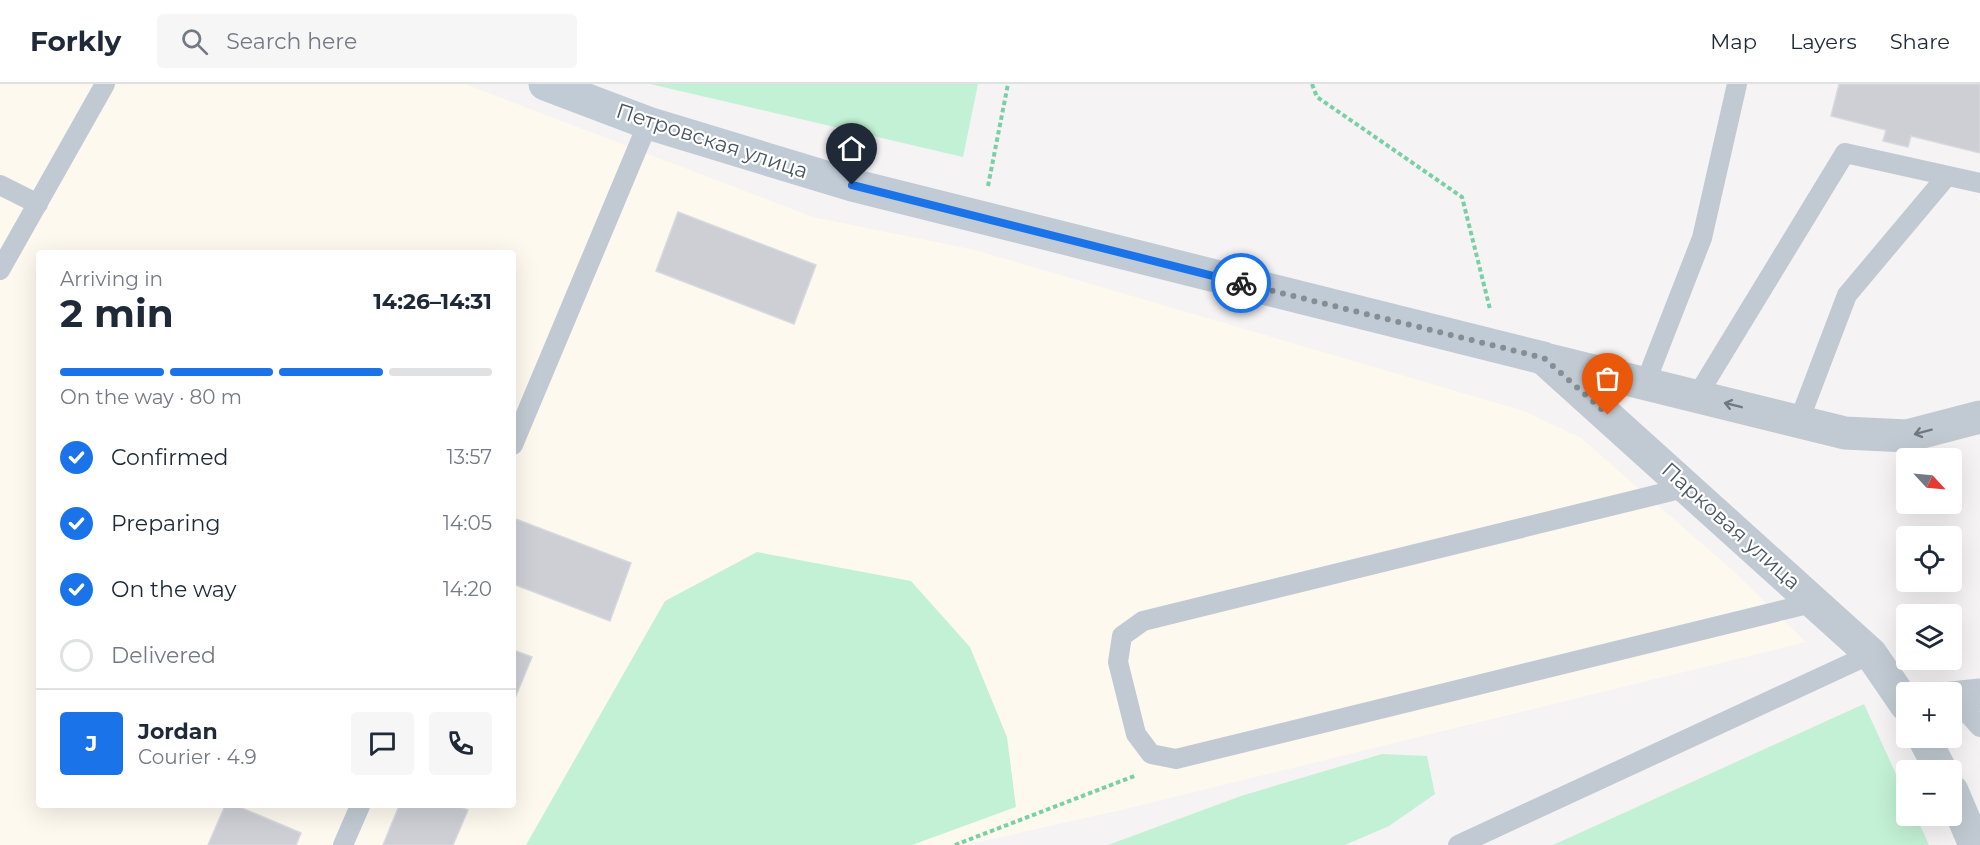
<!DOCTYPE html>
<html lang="en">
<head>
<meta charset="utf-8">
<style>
  body { margin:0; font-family:Montserrat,sans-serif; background:#f6f6f7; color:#1f2937; height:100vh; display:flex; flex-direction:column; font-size:22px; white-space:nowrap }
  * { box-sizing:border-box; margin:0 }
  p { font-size:20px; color:#747a83 }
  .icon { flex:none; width:33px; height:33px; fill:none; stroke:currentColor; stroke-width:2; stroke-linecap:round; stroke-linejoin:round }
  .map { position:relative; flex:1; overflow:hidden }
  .sheet { position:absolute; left:36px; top:166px; width:480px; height:558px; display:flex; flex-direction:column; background:#fff; border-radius:6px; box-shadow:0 6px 24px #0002 }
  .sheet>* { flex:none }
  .needle { width:39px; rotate:116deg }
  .controls { position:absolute; left:1896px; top:364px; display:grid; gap:12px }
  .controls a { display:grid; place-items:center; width:66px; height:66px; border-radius:6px; background:#fff; box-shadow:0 6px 24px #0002; font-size:30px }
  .pin { position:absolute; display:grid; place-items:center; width:51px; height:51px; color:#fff; margin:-62px -26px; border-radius:50% 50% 50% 0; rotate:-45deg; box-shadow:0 0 6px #0007 }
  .pin .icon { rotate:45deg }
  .courier { position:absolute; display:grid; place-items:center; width:60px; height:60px; margin:-30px; border:4px solid #1a73e8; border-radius:50%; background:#fff; color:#222; box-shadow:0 2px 8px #0007 }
  .headline em { font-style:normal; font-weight:700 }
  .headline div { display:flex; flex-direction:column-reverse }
  .headline { display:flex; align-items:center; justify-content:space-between; height:102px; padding:0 24px }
  h1 { font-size:39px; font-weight:700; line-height:45px }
  .bar { display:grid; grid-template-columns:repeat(4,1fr); gap:9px 6px; align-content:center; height:72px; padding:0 24px }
  .bar i { height:8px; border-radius:4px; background:#e0e1e3 }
  .bar .on { background:#1a73e8 }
  .bar p { grid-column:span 4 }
  .line { display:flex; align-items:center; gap:15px; padding:0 24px; border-top:2px solid #e0e1e3 }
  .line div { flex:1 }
  .round { display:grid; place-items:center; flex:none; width:63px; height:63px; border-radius:6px; background:#f6f6f7 }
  ol { padding:0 24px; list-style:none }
  li { display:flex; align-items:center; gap:18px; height:66px }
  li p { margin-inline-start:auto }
  li .icon { padding:6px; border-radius:50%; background:#1a73e8; color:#fff; stroke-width:4 }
  li:last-child { color:#747a83 }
  li i { width:33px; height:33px; border:3px solid #e0e1e3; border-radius:50% }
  header { display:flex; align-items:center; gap:36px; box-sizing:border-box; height:84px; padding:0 30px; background:#fff; border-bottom:2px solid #e0e1e3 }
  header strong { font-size:28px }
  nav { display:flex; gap:33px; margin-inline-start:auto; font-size:21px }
  .search { width:420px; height:54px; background:#f6f6f7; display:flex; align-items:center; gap:15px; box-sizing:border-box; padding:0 21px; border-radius:6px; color:#747a83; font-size:22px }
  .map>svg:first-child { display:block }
</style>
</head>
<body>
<header>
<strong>Forkly</strong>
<div class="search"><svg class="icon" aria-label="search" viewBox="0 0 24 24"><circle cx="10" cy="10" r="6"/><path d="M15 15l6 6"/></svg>Search here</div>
<nav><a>Map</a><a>Layers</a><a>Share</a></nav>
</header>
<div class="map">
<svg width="1980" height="761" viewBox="0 0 1980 761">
  <rect width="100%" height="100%" fill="#f5f3f3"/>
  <path fill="#fdf9ef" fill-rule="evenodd" d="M0,0H465L813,133L975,166L1524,327L1581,354L1731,485L1806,558L1117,727L965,761H0ZM39,170H513V722H39Z"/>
  <path fill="#c3f1d5" d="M650,0H978L963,73Z
    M757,468L911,497L970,563L1007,653L1016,723L912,761H526L665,517Z
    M1864,620L1906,712V732H1916L1929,761H1553Z
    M1382,670L1427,672L1435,710L1389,742L1345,761H1108L1241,712Z"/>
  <path fill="#cdcfd5" stroke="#d7d9de" stroke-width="1.5" d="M1839,0H1980V69L1911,52L1908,63L1883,57L1886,46L1831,32Z
    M678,128L816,181L794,240L656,187Z
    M513,434L631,479L610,537L513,500Z
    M513,566L532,573L513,619Z
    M225,722H237L301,749L296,761H208Z
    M399,722H456L468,726L453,761H383Z"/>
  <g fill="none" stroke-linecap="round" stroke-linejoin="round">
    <path stroke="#7ad0a6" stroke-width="4" stroke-dasharray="4.5 3" stroke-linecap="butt" d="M1312,0L1317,13L1462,113L1490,225
      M988,102L1008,0
      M955,761L1137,691"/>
    <path stroke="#c1cad2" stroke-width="20" d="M0,101L38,120
      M0,186L105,0
      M1645,300L1702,154L1737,0
      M1697,312L1845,69L1980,99
      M1799,337L1847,211L1947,92
      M513,361L648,39
      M1688,403L1143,537L1122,552L1118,578L1136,650L1151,670L1176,675L1816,518
      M1954,614L1980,643
      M343,761L360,722
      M1458,761L1871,570"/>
    <path stroke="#c1cad2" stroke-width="33" d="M1543,274L1871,570L1906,621
      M1549,276L1845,349L1907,352L1980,333
      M1952,614L1980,611
      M1924,654L1941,687
      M1952,707L1975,761"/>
    <path stroke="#c1cbd6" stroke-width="33" d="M545,0L648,39L852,101L1543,274"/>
  </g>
  <defs><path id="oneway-shaft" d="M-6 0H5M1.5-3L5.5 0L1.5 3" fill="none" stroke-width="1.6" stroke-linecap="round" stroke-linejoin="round" transform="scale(1.5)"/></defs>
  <g stroke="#6e7983">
    <use href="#oneway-shaft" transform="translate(1733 321) rotate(-166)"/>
    <use href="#oneway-shaft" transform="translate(1923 348) rotate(165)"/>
  </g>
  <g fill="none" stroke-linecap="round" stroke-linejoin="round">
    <path stroke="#868d94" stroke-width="6" stroke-dasharray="0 10.8" d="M1241,199L1544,274L1608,331"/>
    <path stroke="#1a73e8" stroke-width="8" d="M852,101L1241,199"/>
  </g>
  <g text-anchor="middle" stroke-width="4.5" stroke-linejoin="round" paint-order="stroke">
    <g font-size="21" fill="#4a5661" stroke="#fff">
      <text transform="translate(712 57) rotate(18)" y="7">Петровская улица</text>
      <text transform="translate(1731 442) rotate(42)" y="7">Парковая улица</text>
    </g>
  </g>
</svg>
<div class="controls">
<a><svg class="needle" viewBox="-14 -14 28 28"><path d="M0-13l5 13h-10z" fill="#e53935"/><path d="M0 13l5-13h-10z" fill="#747a83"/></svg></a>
<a><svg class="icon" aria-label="locate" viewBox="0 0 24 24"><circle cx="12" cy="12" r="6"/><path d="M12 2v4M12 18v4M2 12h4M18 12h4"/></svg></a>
<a><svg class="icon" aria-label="layers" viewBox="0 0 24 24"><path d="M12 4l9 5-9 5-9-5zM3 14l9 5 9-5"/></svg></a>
<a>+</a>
<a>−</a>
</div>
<div class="pin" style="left:1608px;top:331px;background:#ea580c"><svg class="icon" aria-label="bag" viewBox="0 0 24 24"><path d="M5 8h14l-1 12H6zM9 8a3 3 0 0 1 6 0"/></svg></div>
<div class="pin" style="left:852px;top:101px;background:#1f2937"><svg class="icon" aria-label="home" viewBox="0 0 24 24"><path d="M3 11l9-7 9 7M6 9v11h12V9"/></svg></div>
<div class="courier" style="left:1241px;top:199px"><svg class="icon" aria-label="bike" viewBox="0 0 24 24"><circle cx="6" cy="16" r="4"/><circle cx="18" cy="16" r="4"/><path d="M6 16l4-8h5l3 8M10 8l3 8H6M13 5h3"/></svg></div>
<section class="sheet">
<div class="headline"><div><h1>2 min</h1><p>Arriving in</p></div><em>14:26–14:31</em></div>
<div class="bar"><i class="on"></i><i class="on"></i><i class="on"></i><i></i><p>On the way · 80 m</p></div>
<ol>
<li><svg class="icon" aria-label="check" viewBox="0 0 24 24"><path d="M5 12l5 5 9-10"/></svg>Confirmed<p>13:57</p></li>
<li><svg class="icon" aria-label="check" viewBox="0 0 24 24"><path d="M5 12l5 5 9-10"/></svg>Preparing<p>14:05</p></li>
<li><svg class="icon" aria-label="check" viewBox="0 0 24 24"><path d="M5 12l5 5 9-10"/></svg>On the way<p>14:20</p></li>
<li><i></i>Delivered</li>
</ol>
<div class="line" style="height:108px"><b class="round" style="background:#1a73e8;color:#fff">J</b><div><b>Jordan</b><p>Courier · 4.9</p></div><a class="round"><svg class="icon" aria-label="chat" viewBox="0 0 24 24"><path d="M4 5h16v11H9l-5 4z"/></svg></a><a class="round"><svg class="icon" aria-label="phone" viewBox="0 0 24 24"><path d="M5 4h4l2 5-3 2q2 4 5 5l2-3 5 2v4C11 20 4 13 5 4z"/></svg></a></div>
</section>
</div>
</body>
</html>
